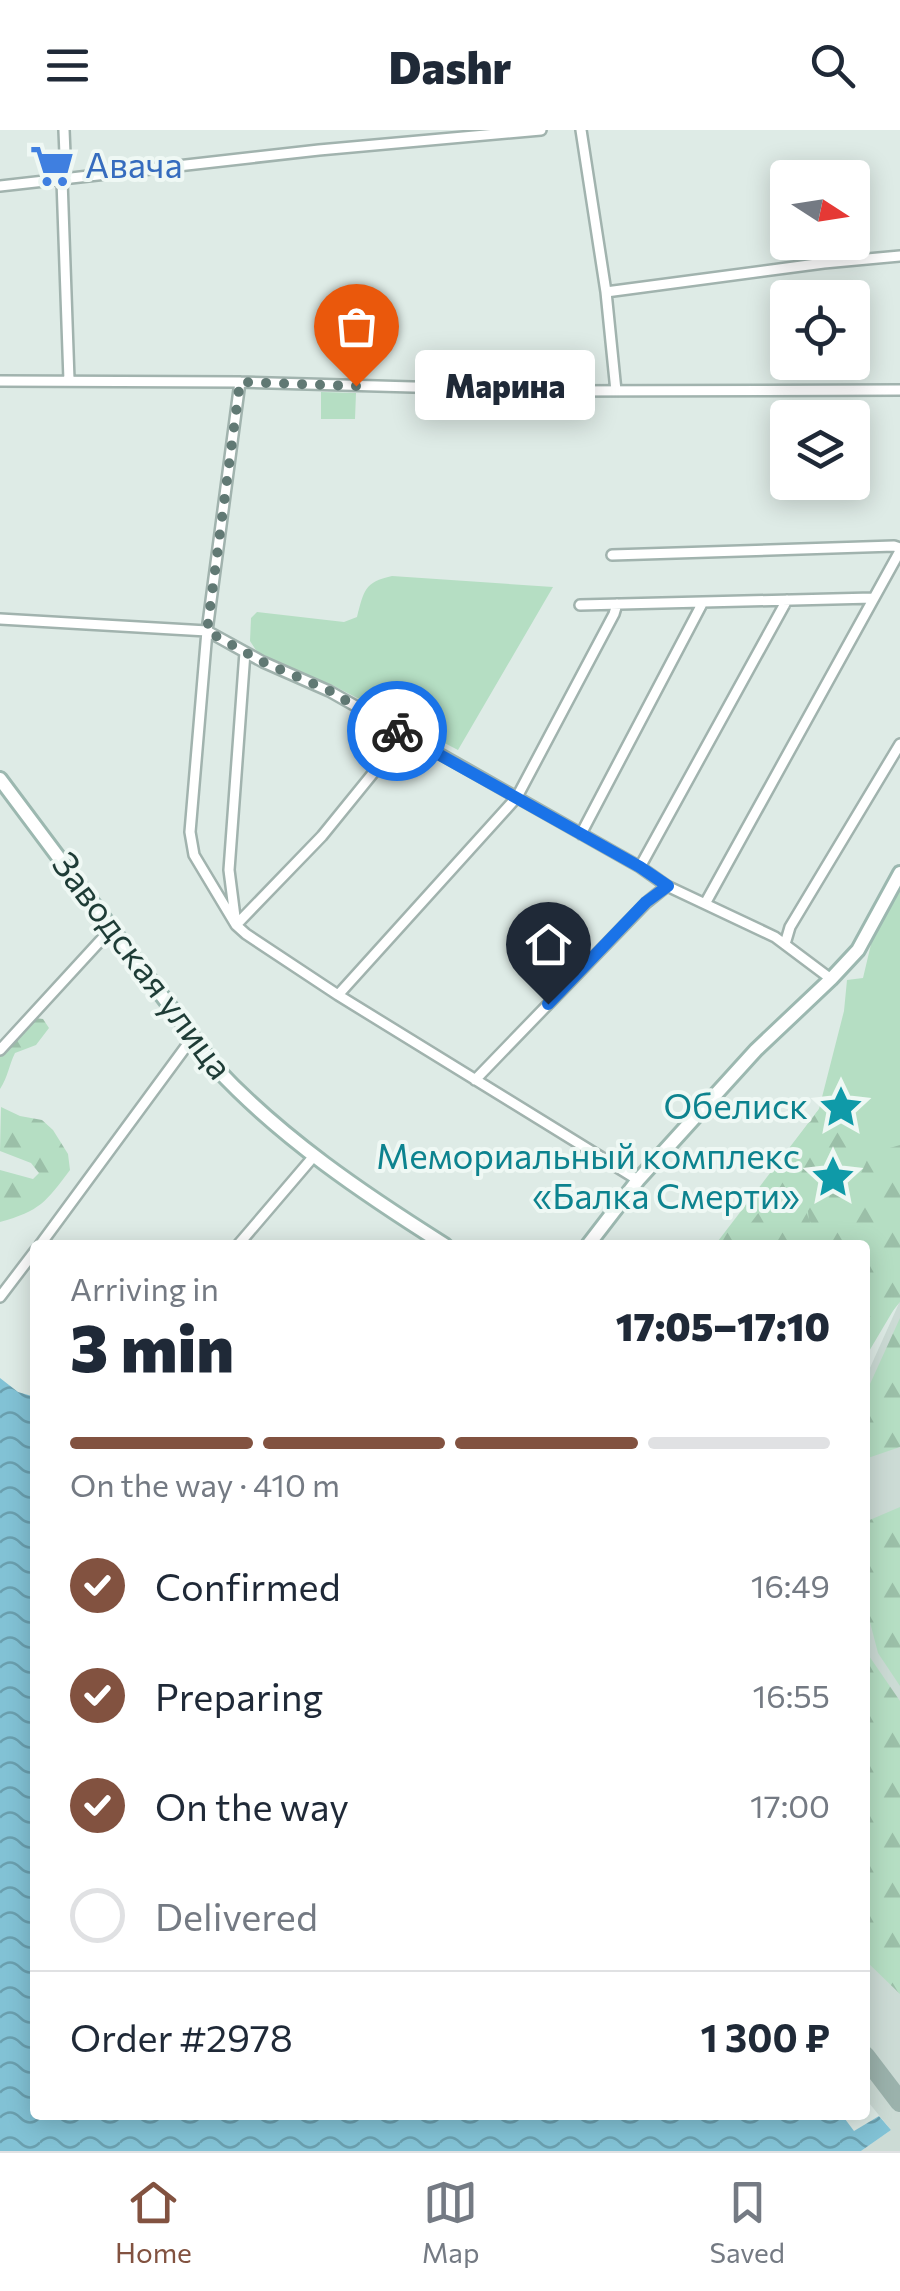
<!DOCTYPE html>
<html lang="en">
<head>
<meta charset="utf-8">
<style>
  body { margin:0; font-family:Commissioner,sans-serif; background:#f2f2f3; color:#1f2937; height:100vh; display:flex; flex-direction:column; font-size:38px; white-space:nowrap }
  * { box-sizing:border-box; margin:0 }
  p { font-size:32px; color:#747a83 }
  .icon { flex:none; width:55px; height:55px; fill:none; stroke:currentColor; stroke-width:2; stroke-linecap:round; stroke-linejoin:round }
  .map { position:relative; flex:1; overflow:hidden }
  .side { position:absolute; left:30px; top:1110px; width:840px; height:880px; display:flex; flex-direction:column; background:#fff; border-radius:10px; box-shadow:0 5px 25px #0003 }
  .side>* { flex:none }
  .needle { width:65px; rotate:102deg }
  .buttons { position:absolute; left:770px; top:30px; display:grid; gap:20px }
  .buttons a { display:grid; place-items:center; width:100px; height:100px; border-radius:10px; background:#fff; box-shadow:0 5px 25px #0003; font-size:50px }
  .pin { position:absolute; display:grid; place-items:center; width:85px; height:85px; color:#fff; margin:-102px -42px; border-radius:50% 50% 50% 0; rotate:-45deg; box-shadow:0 0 10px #0007 }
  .pin .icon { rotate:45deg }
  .courier { position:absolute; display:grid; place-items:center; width:100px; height:100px; margin:-50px; border:8px solid #1a73e8; border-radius:50%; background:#fff; color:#222; box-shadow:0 2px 12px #0007 }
  .bubble { position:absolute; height:70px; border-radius:10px; background:#fff; box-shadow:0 5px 25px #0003; font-size:32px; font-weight:800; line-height:70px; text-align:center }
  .overview em { font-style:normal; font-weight:800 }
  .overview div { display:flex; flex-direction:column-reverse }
  .overview { display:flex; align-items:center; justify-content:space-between; height:170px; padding:0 40px }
  h1 { font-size:65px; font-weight:800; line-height:75px }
  .bar { display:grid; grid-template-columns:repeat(4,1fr); gap:15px 10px; align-content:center; height:120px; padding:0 40px }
  .bar i { height:12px; border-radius:8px; background:#e0e1e3 }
  .bar .active { background:#825240 }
  .bar p { grid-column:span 4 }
  .line { display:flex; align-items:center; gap:25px; padding:0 40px; border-top:2px solid #e0e1e3 }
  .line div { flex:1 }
  ol { padding:0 40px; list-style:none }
  li { display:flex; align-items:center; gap:30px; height:110px }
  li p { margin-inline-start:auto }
  li .icon { padding:10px; border-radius:50%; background:#825240; color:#fff; stroke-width:4 }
  li:last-child { color:#747a83 }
  li i { width:55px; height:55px; border:5px solid #e0e1e3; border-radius:50% }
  header { display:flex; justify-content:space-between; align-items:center; height:130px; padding:0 40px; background:#fff; font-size:45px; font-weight:800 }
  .tab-bar { display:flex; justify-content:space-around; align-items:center; height:140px; border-top:2px solid #e0e1e3; background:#fff; font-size:28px; color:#747a83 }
  .tab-bar a { display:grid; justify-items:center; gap:5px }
  .tab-bar .active { color:#825240 }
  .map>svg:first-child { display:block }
</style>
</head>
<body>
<header><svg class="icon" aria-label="menu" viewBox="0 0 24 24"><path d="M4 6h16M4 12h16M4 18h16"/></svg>Dashr<svg class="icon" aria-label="search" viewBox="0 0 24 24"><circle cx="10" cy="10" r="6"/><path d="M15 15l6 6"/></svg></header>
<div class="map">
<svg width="900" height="2021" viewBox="0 0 900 2021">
  <defs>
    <pattern id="forest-firs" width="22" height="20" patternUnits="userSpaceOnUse" patternTransform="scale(2.5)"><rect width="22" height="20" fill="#b5dec3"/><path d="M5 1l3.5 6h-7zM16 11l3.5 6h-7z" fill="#9bbfa8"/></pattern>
    <pattern id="water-waves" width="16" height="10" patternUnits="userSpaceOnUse" patternTransform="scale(2.5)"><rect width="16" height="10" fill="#82c2d5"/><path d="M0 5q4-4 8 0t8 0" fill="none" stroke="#6a9fae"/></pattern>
  </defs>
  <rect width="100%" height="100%" fill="#deebe6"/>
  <path fill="#ccdbd5" d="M900,1171V2021H861L891,2000L865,1968V1249Z"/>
  <path fill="#b5dec3" d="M321,262L356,263L355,289H321Z
    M392,446L553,457L458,620L332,555L259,525L250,511L251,488L257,482L344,492L357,487C364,461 364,452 392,446Z
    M900,760V1169L865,1228V1115H715L819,979L844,881L847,850L863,848L872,810Z"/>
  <path fill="url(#forest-firs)" d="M35,888L43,889L49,898L36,915L15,923C9,935 8,947 0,959V927Z
    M1,977L20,986L42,990L53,1000L68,1024L70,1040C46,1072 40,1081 0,1092V1040L33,1049L39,1043L31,1033L0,1021Z
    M820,978L826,983L793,1027L787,1022Z
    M833,984L850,994L856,1003L862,1004L870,1000L875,1001L857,1040H855L856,1042L824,1111L809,1090L807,1074V1057L810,1048L823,1037C820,1038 811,1044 809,1047C796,1066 810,1098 823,1112L821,1115H746L750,1094Z
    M878,1007L880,1017L883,1020L900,1015V1172L882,1194L878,1188L865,1186V1115H827L860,1044C882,1062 880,1074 878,1097C885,1074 880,1058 861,1043Z
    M753,1067L759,1071L746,1089L740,1115H716Z
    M900,1188V1317L865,1329V1265Z
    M900,1377V1556L878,1523L865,1473V1392Z
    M865,1517L867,1523L900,1571V1864L865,1830Z"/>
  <path fill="url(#water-waves)" d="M0,1248L18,1262L35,1267V1985H842L854,2001L879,1986L891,2000L861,2021H0Z"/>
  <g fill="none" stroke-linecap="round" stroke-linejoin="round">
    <path stroke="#9bb2ac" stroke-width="20" d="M865,1926L900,1972"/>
    <g stroke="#a1b3ae" stroke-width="14">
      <path id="street" d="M64,0L66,49
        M581,0L606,162L616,261
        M62,50L69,250
        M0,56L319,20L541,0
        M606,162L824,133L900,126
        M0,251L240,252L550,261L900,260
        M240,252L207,501L190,702L194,725L236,795L246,804L338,865L638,1050
        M612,425L894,416L900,418
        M580,475L873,468
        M0,489L207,501L263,532L329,561L640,737L667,756L775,807L831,849
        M581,704L703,472
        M640,737L787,470
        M706,772L900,421
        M235,787L229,740L245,522
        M236,795L322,706L404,605
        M785,814L790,797L900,614
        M338,865L517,667L614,484L617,474
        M0,920L112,798
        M475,950L646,773L667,756
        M40,1115L193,907
        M238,1115L314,1026
        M0,1167L35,1121"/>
    </g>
    <g stroke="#9cb8b0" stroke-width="18">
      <path id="secondary" d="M0,649L216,938C281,1008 364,1064 445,1115
        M588,1115L638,1050L756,920L831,849L858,820L900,743"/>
    </g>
    <use href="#street" stroke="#fff" stroke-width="9"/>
    <use href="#secondary" stroke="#fff" stroke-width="12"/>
  </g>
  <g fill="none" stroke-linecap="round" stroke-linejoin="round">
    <path stroke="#617974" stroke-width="10" stroke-dasharray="0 18" d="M356,256L240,252L207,501L263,532L330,561L397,601"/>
    <path stroke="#1a73e8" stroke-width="12" d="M397,601L640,737L668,756L646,772L548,874"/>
  </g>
  <defs>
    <g id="supermarket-bare" transform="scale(3.45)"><path d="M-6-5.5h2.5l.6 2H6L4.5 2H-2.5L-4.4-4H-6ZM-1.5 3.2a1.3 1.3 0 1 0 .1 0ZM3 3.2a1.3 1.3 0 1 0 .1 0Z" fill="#3f7fe0" stroke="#eff8f4" stroke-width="2.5" paint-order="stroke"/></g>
    <g id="sight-bare" transform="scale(3.45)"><path d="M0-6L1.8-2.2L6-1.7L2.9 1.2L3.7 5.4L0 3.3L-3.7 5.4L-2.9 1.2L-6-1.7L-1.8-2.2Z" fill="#0f9aa8" stroke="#eff8f4" stroke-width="2.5" paint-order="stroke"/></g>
  </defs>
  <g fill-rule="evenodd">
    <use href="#supermarket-bare" x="52" y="36"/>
    <use href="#sight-bare" x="841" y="977"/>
    <use href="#sight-bare" x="833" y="1047"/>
  </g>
  <g text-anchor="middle" stroke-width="8" stroke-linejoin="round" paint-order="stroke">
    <g font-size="35" fill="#366cbe" stroke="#eff8f4" text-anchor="start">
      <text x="85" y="48">Авача</text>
    </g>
    <g font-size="35" fill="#1e3c36" stroke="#eff8f4">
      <text transform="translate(142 836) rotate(53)" y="12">Заводская улица</text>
    </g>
    <g font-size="35" fill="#0d838f" stroke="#eff8f4" text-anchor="end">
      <text x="808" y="989">Обелиск</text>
      <text x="800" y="1039">Мемориальный комплекс<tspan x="800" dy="40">«Балка Смерти»</tspan></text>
    </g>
  </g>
</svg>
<div class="buttons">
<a><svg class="needle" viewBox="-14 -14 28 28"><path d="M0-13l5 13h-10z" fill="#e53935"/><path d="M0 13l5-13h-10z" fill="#747a83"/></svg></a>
<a><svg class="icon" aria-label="locate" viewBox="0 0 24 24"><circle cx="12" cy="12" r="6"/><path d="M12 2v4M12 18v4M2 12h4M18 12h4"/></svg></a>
<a><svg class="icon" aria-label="layers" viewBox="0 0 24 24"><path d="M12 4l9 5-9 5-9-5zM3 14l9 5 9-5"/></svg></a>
</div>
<div class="pin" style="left:356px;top:256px;background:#ea580c"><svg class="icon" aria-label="bag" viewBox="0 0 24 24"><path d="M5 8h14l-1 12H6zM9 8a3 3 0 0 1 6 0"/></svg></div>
<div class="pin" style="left:548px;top:874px;background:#1f2937"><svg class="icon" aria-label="home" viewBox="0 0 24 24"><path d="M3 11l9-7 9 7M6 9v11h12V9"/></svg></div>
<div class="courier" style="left:397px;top:601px"><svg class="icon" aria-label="bike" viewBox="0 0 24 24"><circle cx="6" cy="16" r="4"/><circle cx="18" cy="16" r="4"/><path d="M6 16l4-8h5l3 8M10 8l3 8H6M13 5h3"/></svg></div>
<div class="bubble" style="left:415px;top:220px;width:180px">Марина</div>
<section class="side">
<div class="overview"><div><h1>3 min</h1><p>Arriving in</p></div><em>17:05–17:10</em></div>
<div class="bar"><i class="active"></i><i class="active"></i><i class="active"></i><i></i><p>On the way · 410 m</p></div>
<ol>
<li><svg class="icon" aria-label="check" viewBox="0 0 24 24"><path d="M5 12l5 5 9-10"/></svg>Confirmed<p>16:49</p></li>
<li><svg class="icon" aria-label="check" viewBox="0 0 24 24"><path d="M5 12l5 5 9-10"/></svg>Preparing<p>16:55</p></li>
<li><svg class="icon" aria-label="check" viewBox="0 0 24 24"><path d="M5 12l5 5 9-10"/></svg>On the way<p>17:00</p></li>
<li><i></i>Delivered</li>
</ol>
<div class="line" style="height:130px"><div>Order #2978</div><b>1 300 ₽</b></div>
</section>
</div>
<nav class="tab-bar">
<a class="active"><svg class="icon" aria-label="home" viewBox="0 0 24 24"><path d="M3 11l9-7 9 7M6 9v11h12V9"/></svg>Home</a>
<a><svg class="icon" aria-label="map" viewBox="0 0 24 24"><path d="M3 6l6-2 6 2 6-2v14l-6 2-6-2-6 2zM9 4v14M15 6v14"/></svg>Map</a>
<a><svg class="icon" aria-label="saved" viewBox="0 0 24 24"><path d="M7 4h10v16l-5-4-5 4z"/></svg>Saved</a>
</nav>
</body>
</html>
